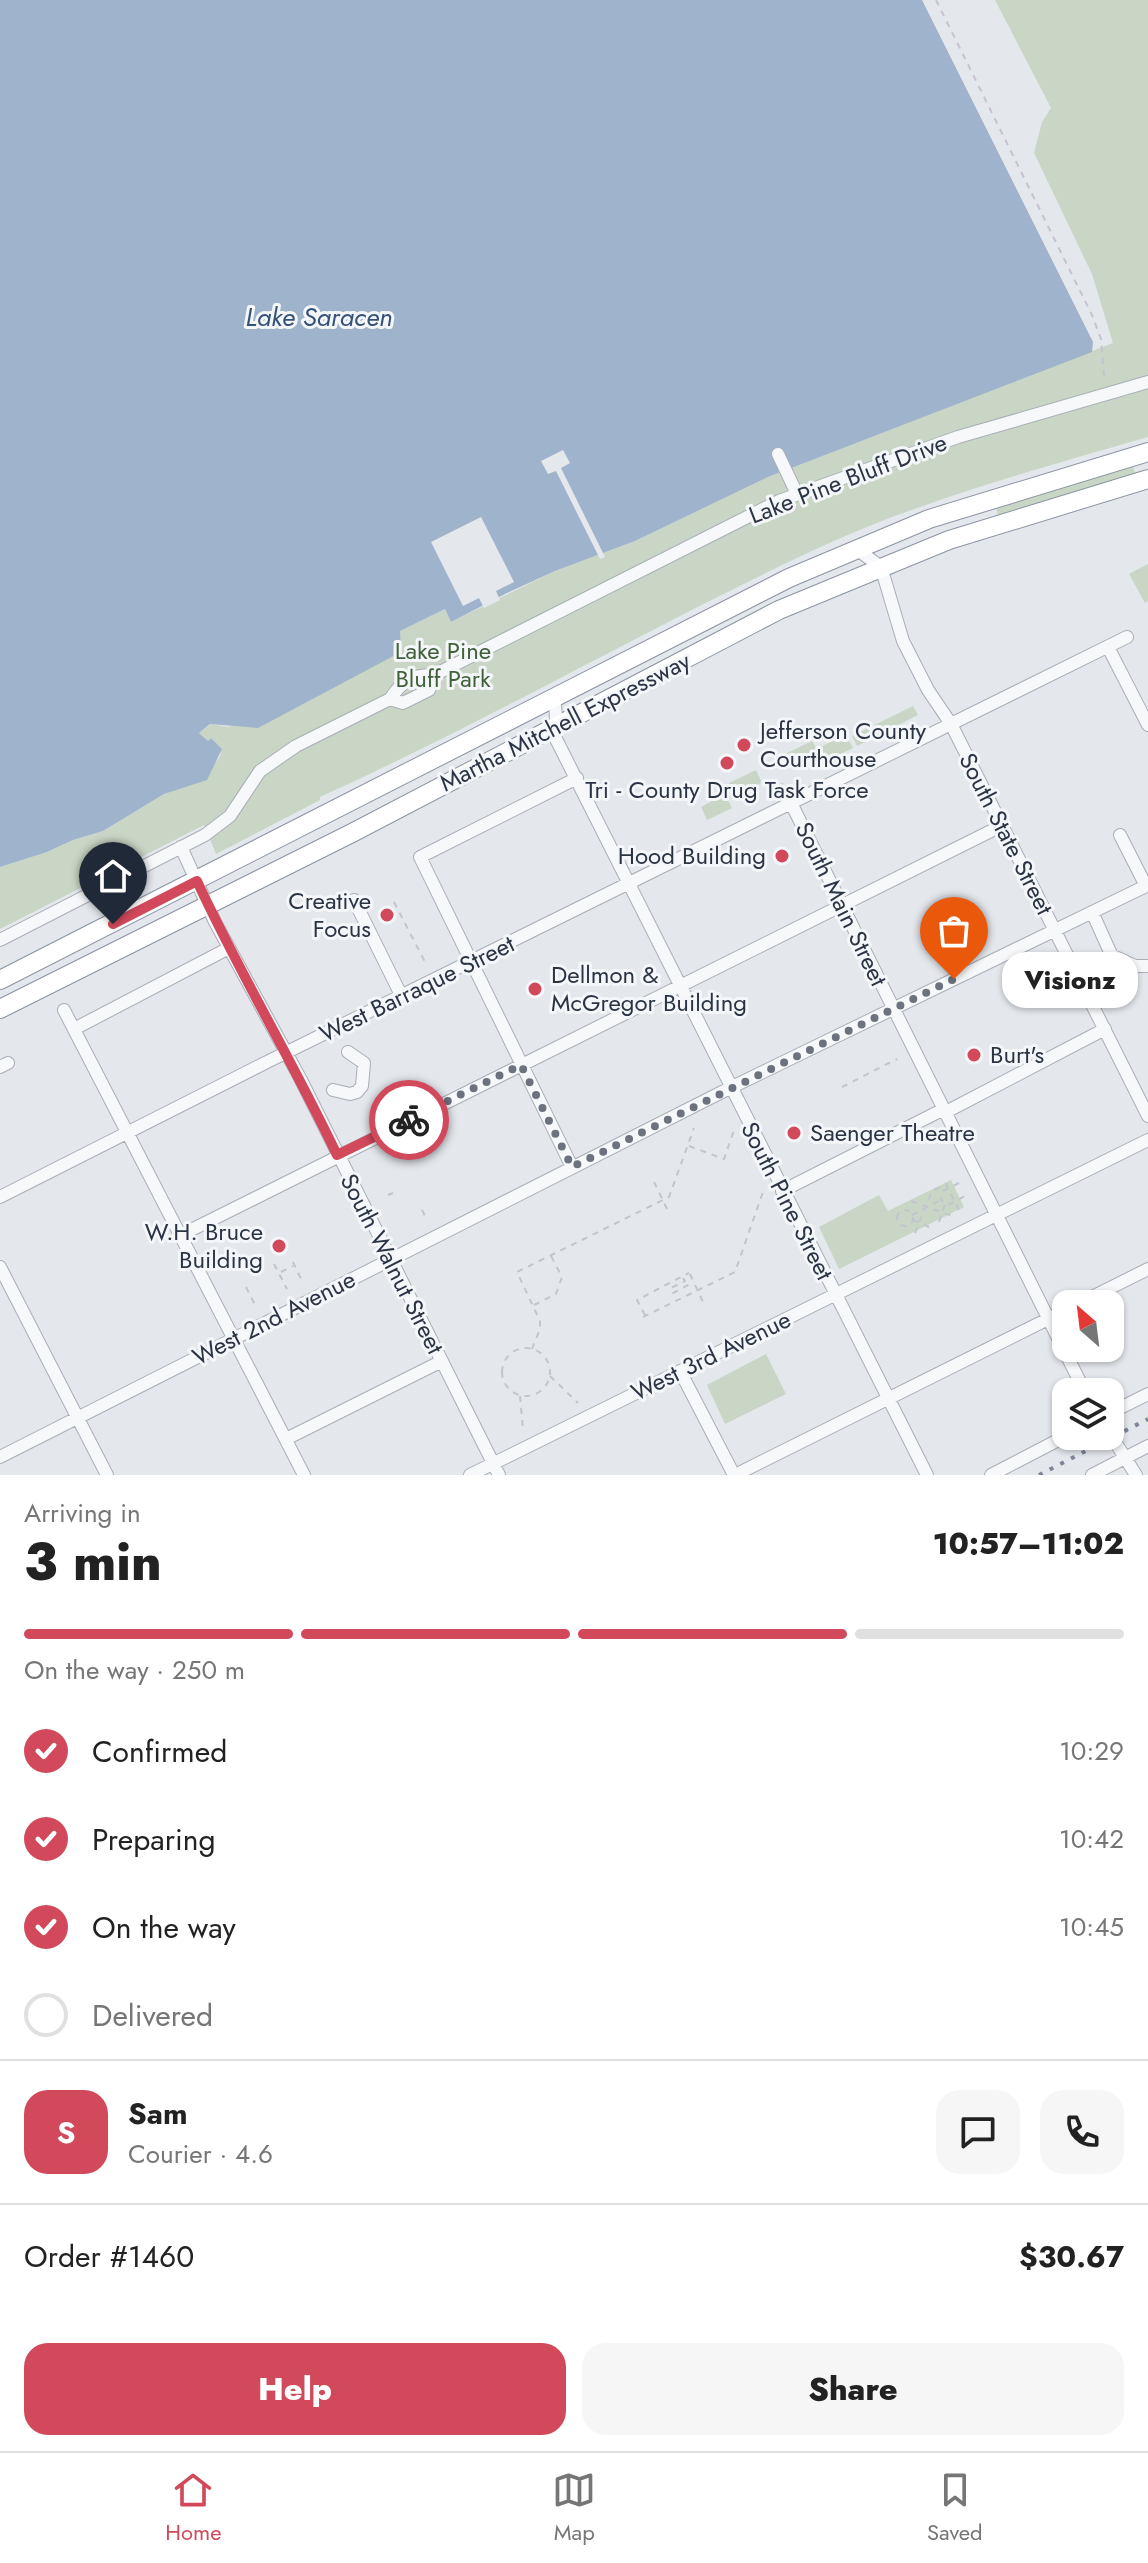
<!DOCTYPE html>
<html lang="en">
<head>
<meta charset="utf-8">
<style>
  body { margin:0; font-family:Jost,sans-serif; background:#f6f6f6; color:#222; height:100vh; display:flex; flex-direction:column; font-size:30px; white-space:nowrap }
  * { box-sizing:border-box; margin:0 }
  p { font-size:26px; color:#767676 }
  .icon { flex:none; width:44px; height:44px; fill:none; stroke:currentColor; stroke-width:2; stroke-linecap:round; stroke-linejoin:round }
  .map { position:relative; height:1475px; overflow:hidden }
  .drawer { display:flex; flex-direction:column; background:#fff; flex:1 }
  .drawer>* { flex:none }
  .needle { width:52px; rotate:332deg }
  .buttons { position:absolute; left:1052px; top:1290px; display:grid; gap:16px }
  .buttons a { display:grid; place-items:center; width:72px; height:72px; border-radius:16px; background:#fff; box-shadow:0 2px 6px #0004; font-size:40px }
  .pin { position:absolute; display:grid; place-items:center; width:68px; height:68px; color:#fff; margin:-82px -34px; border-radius:50% 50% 50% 0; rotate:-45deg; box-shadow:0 0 8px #0007 }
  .pin .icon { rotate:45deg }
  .courier { position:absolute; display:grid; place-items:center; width:80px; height:80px; margin:-40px; border:6px solid #d1495b; border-radius:50%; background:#fff; color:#222; box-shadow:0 2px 10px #0007 }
  .bubble { position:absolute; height:56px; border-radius:24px; background:#fff; box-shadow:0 2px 6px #0004; font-size:26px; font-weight:800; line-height:56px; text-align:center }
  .overview em { font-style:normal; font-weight:800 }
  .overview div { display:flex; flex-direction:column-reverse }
  .overview { display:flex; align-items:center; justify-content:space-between; height:136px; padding:0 24px }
  h1 { font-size:52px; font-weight:800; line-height:60px }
  .bar { display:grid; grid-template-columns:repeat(4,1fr); gap:12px 8px; align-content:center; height:96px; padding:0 24px }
  .bar i { height:10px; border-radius:6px; background:#e0e0e0 }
  .bar .active { background:#d1495b }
  .bar p { grid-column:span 4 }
  .line { display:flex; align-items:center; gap:20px; padding:0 24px; border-top:2px solid #e0e0e0 }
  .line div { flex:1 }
  .round { display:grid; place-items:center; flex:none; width:84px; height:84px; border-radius:24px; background:#f6f6f6 }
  ol { padding:0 24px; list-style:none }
  li { display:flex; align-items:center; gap:24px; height:88px }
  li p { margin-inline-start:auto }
  li .icon { padding:8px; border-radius:50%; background:#d1495b; color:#fff; stroke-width:4 }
  li:last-child { color:#767676 }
  li i { width:44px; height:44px; border:4px solid #e0e0e0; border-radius:50% }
  .primary-button { display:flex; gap:16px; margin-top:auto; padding:16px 24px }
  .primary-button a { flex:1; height:92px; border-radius:24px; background:#d1495b; color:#fff; font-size:32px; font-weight:800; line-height:92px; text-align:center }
  .primary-button a+a { background:#f6f6f6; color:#222 }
  .menu { display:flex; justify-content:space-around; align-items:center; height:112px; border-top:2px solid #e0e0e0; background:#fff; font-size:22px; color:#767676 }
  .menu a { display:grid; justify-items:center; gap:4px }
  .menu .active { color:#d1495b }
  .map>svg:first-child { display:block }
</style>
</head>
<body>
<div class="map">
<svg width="1148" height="1475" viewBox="0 0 1148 1475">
  <rect width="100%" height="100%" fill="#e4e7ec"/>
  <path fill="#c9d6c5" d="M995,0H1148V437C1035,470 921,500 814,550C647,628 488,721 320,797V800L216,854L210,839L213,837L204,825L0,929V867L47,852L73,840L103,831L164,794L184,787L217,761L221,754L211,738L208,741L199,733L211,724L229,727L400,631L445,609L451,622L555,571L635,541L768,477L1113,343L1092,274L1034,153L1042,122L1051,108Z
    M1132,464L1136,475L998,515L995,504Z
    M1148,564V601L1145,603L1129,574Z
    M913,706L918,715L857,746L852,736Z
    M845,734L853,748L829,760L825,752L792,767L785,754L812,741L817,749Z
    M756,770L761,781L760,784L728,800L732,808L707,820L701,807L732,790L729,783Z
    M951,1180L964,1207L839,1269L819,1227L879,1195L888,1211Z
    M766,1354L786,1394L725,1424L707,1385Z"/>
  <path fill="#9fb4cc" d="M0,0H922L1093,342L1092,352L768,477L635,541L555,571L507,593L451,622L445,609L400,631L401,652L258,728L210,724L199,733L208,741L211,738L222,749L207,780L164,794L103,831L73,840L47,852L0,867Z"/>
  <path fill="#e4e7ec" d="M563,450L570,463L561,468L605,557L600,559L556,471L548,474L541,461Z
    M481,517L514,582L496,591L500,600L484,608L479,598L463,606L431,542Z"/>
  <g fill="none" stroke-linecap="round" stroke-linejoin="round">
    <g stroke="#a9aeb7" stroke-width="14">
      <path id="minor" d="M778,454L797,494
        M855,548L881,567L903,641L928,690L951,724L1148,1116
        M1108,647L1148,725
        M553,697C558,712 555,724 556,739L927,1475
        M390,699L403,703L429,690L434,675
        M791,803L1085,1392
        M1120,835L1146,886
        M181,847L215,922L300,1078L499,1475
        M354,900L401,995
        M0,940L205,835L230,816L260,771L296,746L390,699C401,682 413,674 434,675L779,501L958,437L1148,382
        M1111,955L1135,966H1147
        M1076,973L1107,959L1111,954L1092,912
        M64,1010L304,1475
        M74,1029L229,948
        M0,1067L8,1063
        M333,1090L350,1094L357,1092L362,1086L364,1063L348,1052
        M944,1113L1105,1029
        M572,1167L420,857L577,778
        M782,1191L942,1110
        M0,1197L271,1060L1127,637
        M181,1235L1003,825
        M0,1267L107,1475
        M1078,1304L1148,1269
        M680,1371L734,1475
        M1110,1413L1148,1394
        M1110,1434L1136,1475
        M286,1439L442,1361
        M0,1457L730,1088L1148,885
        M470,1475L1148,1140
        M735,1475L1066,1310
        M991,1475L1066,1436
        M1092,1475L1148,1446"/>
    </g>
    <g stroke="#8b94a3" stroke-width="20">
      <path id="highway" d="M0,980L789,578L929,519L1148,452
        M0,1009L352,833L779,610L949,540L1148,479"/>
    </g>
    <path stroke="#c2c5cb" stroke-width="2" stroke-dasharray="6 6" stroke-linecap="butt" d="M936,0L1092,315L1101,339L1104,376
      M782,783L783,787
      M394,902L426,964
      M842,1087L897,1059
      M689,1146L724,1159L734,1130
      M654,1182L668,1211
      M959,1183L943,1191L941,1200L948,1205L965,1196
      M388,1195L393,1193
      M911,1201L952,1216
      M422,1210L425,1216
      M897 1218a8 8 0 1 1 16 0a8 8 0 1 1-16 0Z
      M912,1215L939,1201
      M913,1220L929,1227
      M939,1222L945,1204
      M915,1233L932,1191L946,1184L960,1212
      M293,1262L302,1281
      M274,1264L287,1289
      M281,1272L293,1266
      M690,1274L703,1302
      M683,1278L685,1281L671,1288L673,1293L694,1282
      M246,1287L255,1305
      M534,1305L556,1294L562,1277L551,1256
      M645,1315L637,1300L689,1273
      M643,1317L735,1272L764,1189
      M502 1372a24 24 0 1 1 48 0a24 24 0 1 1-48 0Z
      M532,1349L540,1329V1321L517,1272L669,1197L694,1128
      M550,1376L578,1403
      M520,1396L523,1430"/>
    <use href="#minor" stroke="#f7f8fa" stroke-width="12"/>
    <use href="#highway" stroke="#fff" stroke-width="18"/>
    <path stroke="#7d8696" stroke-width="4" stroke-dasharray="4 8" stroke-linecap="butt" d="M1039,1475L1148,1419"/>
  </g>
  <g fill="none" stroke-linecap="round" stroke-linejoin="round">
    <path stroke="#6c737f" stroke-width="8" stroke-dasharray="0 14.4" d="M409,1120L521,1065L572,1167L954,979"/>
    <path stroke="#d1495b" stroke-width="10" d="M113,924L197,881C240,974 293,1062 337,1155L409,1120"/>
  </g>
  <g fill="#d1495b" stroke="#f4f6f9" stroke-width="3">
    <circle cx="744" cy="745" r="8"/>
    <circle cx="727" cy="763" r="8"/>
    <circle cx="782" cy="856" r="8"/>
    <circle cx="387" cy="915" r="8"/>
    <circle cx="535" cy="989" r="8"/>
    <circle cx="974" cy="1055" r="8"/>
    <circle cx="794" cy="1133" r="8"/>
    <circle cx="279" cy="1246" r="8"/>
  </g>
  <g text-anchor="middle" stroke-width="6" stroke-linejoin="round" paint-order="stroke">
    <g font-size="24" fill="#2b3445" stroke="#f4f6f9">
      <text transform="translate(848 479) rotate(-21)" y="8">Lake Pine Bluff Drive</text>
      <text transform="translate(565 722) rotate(-27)" y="8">Martha Mitchell Expressway</text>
      <text transform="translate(1006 834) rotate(63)" y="8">South State Street</text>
      <text transform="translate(841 904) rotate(64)" y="8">South Main Street</text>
      <text transform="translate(417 989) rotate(-26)" y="8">West Barraque Street</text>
      <text transform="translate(787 1201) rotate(63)" y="8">South Pine Street</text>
      <text transform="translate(392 1264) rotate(63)" y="8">South Walnut Street</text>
      <text transform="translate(274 1318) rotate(-27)" y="8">West 2nd Avenue</text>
      <text transform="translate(711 1356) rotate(-26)" y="8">West 3rd Avenue</text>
    </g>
    <g font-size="24" fill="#3f6138" stroke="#f4f6f9">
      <text x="443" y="659">Lake Pine<tspan x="443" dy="28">Bluff Park</tspan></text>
    </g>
    <g font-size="24" fill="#2b3445" stroke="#f4f6f9" text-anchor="start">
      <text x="760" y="739">Jefferson County<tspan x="760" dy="28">Courthouse</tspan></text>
      <text x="727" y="798" text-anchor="middle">Tri - County Drug Task Force</text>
      <text x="766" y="864" text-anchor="end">Hood Building</text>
      <text x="371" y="909" text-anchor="end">Creative<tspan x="371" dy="28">Focus</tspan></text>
      <text x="551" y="983">Dellmon &amp;<tspan x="551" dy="28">McGregor Building</tspan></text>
      <text x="990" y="1063">Burt's</text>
      <text x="810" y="1141">Saenger Theatre</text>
      <text x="263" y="1240" text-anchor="end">W.H. Bruce<tspan x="263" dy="28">Building</tspan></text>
    </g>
    <g font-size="26" font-style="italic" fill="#34527a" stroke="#f4f6f9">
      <text x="319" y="326">Lake Saracen</text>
    </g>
  </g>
</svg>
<div class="buttons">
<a><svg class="needle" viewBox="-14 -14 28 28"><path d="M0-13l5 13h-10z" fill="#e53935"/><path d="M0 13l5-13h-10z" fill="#767676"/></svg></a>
<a><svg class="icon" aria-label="layers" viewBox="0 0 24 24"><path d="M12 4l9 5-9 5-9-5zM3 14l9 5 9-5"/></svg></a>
</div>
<div class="pin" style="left:954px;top:979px;background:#ea580c"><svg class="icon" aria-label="bag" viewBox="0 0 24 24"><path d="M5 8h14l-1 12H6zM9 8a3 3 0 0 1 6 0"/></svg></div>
<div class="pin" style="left:113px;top:924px;background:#1f2937"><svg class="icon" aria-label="home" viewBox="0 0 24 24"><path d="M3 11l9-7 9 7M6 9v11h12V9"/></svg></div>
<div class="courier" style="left:409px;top:1120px"><svg class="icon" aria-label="bike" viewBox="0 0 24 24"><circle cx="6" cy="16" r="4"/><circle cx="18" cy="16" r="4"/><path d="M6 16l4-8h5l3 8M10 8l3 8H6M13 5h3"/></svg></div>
<div class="bubble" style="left:1002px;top:952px;width:136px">Visionz</div>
</div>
<section class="drawer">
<div class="overview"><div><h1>3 min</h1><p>Arriving in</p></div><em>10:57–11:02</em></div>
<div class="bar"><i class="active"></i><i class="active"></i><i class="active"></i><i></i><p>On the way · 250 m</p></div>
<ol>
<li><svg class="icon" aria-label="check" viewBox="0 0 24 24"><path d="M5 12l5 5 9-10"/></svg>Confirmed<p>10:29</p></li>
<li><svg class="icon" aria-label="check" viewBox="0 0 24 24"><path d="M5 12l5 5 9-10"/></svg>Preparing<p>10:42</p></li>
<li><svg class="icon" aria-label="check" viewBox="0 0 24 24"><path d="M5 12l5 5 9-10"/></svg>On the way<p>10:45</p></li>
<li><i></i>Delivered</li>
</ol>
<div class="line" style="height:144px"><b class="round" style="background:#d1495b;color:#fff">S</b><div><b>Sam</b><p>Courier · 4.6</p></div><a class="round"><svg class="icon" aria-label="chat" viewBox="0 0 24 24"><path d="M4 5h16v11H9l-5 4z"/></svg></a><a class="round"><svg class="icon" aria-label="phone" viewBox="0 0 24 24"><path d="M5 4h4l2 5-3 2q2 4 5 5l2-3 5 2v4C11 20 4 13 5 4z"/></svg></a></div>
<div class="line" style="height:104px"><div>Order #1460</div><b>$30.67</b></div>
<div class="primary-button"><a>Help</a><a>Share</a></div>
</section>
<nav class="menu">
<a class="active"><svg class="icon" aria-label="home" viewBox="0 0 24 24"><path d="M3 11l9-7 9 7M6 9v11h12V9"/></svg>Home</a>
<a><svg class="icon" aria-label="map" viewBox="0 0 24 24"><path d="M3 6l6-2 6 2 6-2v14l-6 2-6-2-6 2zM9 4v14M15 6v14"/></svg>Map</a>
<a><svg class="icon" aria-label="saved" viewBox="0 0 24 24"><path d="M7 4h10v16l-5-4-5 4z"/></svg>Saved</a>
</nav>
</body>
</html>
